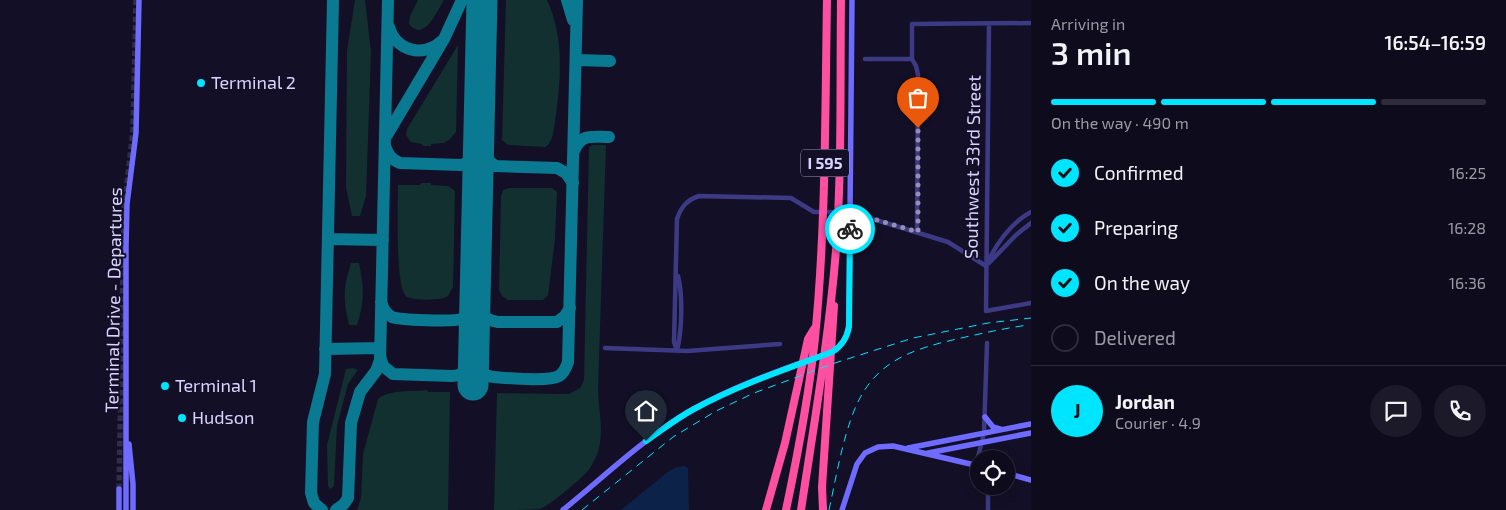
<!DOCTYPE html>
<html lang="en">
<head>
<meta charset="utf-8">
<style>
  body { margin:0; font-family:"Exo 2",sans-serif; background:#1c1929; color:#f1f3f6; height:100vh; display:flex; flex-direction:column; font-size:19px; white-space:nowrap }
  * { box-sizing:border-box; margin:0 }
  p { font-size:16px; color:#9b9ba3 }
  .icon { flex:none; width:28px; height:28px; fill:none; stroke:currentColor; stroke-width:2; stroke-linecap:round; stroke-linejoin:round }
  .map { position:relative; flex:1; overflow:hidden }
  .sheet { display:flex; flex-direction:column; background:#0e0b1c; width:475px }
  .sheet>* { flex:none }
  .buttons { position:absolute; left:970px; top:450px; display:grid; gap:10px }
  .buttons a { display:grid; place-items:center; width:45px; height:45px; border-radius:50%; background:#0e0b1c; box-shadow:0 2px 12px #0003,0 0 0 1px #2e2b3b; font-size:25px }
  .pin { position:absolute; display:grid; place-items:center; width:42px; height:42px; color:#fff; margin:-51px -21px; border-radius:50% 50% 50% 0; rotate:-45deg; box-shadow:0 0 5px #0007 }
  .pin .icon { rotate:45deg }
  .courier { position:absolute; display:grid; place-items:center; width:50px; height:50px; margin:-25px; border:4px solid #00e5ff; border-radius:50%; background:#fff; color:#222; box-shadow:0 1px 6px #0007 }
  .summary em { font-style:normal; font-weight:600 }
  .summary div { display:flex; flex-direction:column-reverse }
  .summary { display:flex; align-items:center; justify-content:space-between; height:85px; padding:0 20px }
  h1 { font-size:32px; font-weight:600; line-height:38px }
  .bar { display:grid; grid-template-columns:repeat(4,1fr); gap:8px 5px; align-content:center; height:60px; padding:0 20px }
  .bar i { height:6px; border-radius:4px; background:#2e2b3b }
  .bar .current { background:#00e5ff }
  .bar p { grid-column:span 4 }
  .line { display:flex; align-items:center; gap:12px; padding:0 20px; border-top:1px solid #2e2b3b }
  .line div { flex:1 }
  .round { display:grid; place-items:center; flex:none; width:52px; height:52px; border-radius:26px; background:#1c1929 }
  ol { padding:0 20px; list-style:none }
  li { display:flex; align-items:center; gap:15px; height:55px }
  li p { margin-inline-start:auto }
  li .icon { padding:5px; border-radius:50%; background:#00e5ff; color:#111; stroke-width:4 }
  li:last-child { color:#9b9ba3 }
  li i { width:28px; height:28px; border:2px solid #2e2b3b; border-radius:50% }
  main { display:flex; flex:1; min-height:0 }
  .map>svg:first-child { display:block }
</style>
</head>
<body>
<main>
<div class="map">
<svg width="1031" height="510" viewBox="0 0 1031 510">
  <rect width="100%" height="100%" fill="#130f26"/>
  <path fill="#12302f" d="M355,0H365L371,52L366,196L360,216H352L346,188L347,51Z
    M418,0H444C437,11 424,43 409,24L410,16Z
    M506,0H547C564,37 561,76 556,115C554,126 554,137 548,145L545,147L508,145L502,140Z
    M458,45L456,132L450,139L444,143L431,144V146H423L422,144L411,142L406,135L407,129Z
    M593,145H606L598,389C598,407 603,424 600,443C599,451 595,460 590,468C584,477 550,505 540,509C533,510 503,510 494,510L497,393L569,394L580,388L584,380L589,147Z
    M421,183H431V185L448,186L455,191L453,287L448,296L444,298C436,300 411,301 406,296C395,286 398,203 398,185H420Z
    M509,188H552L557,192L555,239L548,295L543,300H508L502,296L499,290L501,196L503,190Z
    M351,263H359C364,289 365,300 357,325H349C343,298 343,289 351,263Z
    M353,368L358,370L348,384L337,426L334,485L333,487L330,489L328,486L327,445L346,369Z
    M427,390L428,392H450L448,510H357L361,498L363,454L378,399C389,389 413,392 427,390Z"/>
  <path fill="#0c2248" d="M684,466L688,468L689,510H621L669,471L677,467Z"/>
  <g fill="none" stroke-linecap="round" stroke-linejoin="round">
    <path stroke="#0a7a92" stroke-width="12" d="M567,0L573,20
      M389,27C396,51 423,58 442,41
      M576,60L610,61
      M387,135L444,39L462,0
      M479,143L484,157L495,166L557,168L566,173L573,183
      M385,146C388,155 391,159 400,163L461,165C474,161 477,153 479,140
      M574,151C581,133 592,137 609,137
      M328,239L383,240
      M381,302C383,308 385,313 392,317C399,320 454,322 461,319C469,316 473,310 475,302
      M475,302C479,314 485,320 498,322H557L565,316L570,308
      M325,349L380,348
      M380,356L383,366L393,374L452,376C465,375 471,369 474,357
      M474,357C478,368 482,376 494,377C508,378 549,382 559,376C564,373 566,368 568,362L577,0
      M322,510L314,503L311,493L313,422L325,374L333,0
      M336,510L344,504L348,498L351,423L360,392L376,371L380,360L388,0"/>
    <path stroke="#0a7a92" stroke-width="31" d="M473,385L482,0"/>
    <path stroke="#312d47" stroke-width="5.5" stroke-dasharray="5.5 3" stroke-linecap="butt" d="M119,489L124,210L133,130L136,0"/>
    <path stroke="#3d3a85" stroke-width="4.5" d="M989,24L986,311L1031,303
      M865,59H912
      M917,232L918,75L916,66L912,59V24L1031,23
      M987,263C997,243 1010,223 1031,212
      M989,263L1016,235L1031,223
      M605,348L687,351L780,344
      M677,350C682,331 683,296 678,276
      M677,351L674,342L677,219C681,207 687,200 699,196L791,198L814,212H850L948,242L986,266
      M976,465L984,433L987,343
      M988,510V486"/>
    <path stroke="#6f6bff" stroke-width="5.5" d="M985,417L993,427L1000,429
      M129,444L133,484V510
      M908,448L1031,424
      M928,453L1031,433
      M1006,473L1031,480
      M119,510V489
      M126,510V246L127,204L136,133L139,0
      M563,510C605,476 645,437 692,410C736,385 785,369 832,352C844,345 848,335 849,322L852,0
      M842,510L857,464L865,453L878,447L893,446L979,466"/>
    <path stroke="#ff4fa3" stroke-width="8" d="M766,510L785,443L808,339L814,329
      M786,510C798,453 809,396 815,338C826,226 825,113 827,0
      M801,510C814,424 829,337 836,250C842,167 840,83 841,0
      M823,510L822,487L834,306"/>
    <path stroke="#00e5ff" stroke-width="1" stroke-dasharray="8 6" stroke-linecap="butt" d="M582,510L673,437L716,411L754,393L835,363L913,338L988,323L1031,318
      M829,510C836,478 842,441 854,411C874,360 913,349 961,338C984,333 1006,328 1028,325"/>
  </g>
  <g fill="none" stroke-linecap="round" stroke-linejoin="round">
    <path stroke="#948fb3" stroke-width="5" stroke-dasharray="0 9" d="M850,229V212L918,232V128"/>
    <path stroke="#00e5ff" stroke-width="6" d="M646,441C662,430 677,418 694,409C738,385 786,369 832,352C842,346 847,338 849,327L850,229"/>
  </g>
  <g fill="#00e5ff" stroke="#130f26" stroke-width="2">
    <circle cx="201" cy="83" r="5"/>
    <circle cx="165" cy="386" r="5"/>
    <circle cx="182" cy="418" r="5"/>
  </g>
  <g text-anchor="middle" stroke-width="4" stroke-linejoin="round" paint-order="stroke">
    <rect fill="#130f26" stroke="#9e99be" stroke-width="1" x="801" y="149.5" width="48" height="27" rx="4"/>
    <g font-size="16" font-weight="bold" fill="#d9d4ff">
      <text x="825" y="169">I 595</text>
    </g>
    <g font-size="18" fill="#d9d4ff" stroke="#130f26" text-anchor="start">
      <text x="211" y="89">Terminal 2</text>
      <text x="175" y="392">Terminal 1</text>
      <text x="192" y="424">Hudson</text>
    </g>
    <g font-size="18" fill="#d9d4ff" stroke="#130f26">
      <text transform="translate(973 167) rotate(-89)" y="6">Southwest 33rd Street</text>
      <text transform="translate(114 300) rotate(-89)" y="6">Terminal Drive - Departures</text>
    </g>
  </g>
</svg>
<div class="buttons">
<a><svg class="icon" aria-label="locate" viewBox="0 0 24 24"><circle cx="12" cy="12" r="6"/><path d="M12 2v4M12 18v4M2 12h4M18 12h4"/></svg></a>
</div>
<div class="pin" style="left:918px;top:128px;background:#ea580c"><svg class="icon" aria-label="bag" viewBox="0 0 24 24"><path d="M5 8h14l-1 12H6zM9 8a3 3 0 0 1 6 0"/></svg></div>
<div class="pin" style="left:646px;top:441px;background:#1f2937"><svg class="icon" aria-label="home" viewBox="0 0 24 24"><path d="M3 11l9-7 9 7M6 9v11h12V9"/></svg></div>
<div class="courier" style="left:850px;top:229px"><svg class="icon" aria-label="bike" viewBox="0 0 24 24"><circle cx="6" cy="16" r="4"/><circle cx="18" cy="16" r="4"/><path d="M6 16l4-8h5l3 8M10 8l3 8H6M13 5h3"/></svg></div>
</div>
<section class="sheet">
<div class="summary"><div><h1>3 min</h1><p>Arriving in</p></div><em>16:54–16:59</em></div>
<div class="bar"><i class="current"></i><i class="current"></i><i class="current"></i><i></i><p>On the way · 490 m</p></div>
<ol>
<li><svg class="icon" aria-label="check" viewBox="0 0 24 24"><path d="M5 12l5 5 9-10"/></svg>Confirmed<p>16:25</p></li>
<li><svg class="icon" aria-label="check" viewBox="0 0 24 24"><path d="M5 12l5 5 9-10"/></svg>Preparing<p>16:28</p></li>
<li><svg class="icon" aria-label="check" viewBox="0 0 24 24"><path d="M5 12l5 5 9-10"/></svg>On the way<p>16:36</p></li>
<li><i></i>Delivered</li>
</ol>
<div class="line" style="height:90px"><b class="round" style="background:#00e5ff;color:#111">J</b><div><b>Jordan</b><p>Courier · 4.9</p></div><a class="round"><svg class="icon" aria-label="chat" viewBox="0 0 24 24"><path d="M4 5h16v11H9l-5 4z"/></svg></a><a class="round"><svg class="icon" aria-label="phone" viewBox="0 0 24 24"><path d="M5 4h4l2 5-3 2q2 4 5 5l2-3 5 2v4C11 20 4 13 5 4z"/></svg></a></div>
</section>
</main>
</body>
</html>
